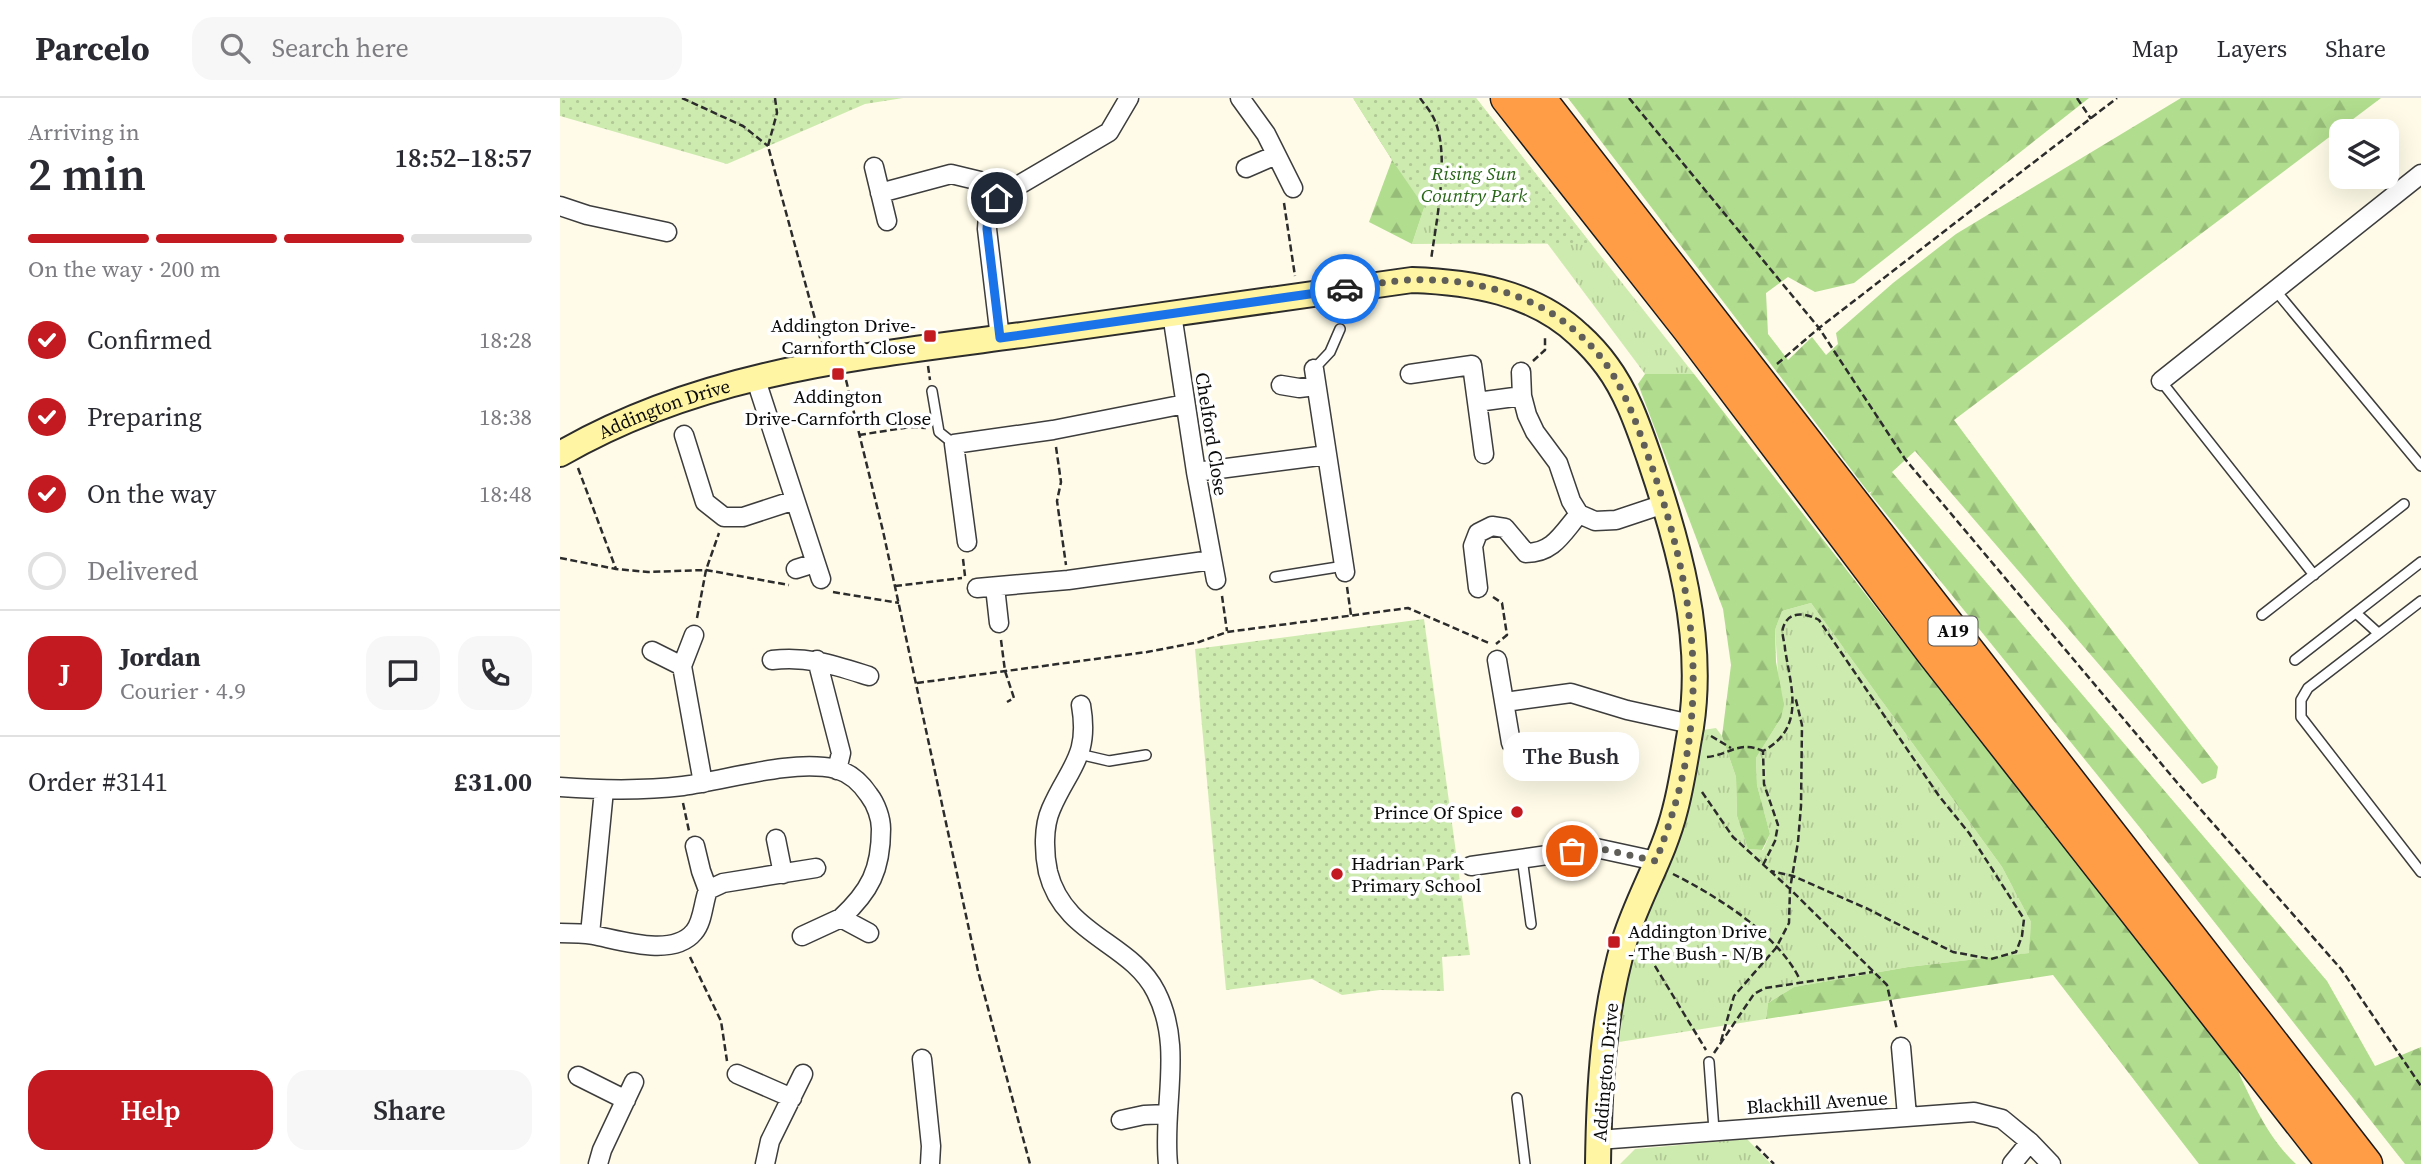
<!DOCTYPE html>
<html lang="en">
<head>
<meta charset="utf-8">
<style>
  body { margin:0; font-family:"Source Serif 4",serif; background:#f7f7f7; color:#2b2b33; height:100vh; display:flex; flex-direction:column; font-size:26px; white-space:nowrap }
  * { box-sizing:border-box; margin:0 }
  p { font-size:23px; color:#7c7c81 }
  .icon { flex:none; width:38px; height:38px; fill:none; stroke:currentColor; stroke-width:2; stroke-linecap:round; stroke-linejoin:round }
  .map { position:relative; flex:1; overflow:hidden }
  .side { display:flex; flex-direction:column; background:#fff; width:560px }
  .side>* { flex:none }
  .tools { position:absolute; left:1769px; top:21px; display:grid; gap:14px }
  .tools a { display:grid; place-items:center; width:70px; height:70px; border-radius:14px; background:#fff; box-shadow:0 7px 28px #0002; font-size:35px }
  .pin { position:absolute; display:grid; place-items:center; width:60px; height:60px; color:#fff; margin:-30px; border:4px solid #fff; border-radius:50%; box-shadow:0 2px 7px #0007 }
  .courier { position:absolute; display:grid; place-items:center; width:70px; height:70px; margin:-35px; border:5px solid #1a73e8; border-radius:50%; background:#fff; color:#222; box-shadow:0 2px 9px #0007 }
  .bubble { position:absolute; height:49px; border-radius:21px; background:#fff; box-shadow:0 7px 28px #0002; font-size:23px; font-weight:600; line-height:49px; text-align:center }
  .overview em { font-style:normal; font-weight:600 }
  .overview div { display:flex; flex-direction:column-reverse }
  .overview { display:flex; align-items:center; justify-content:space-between; height:119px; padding:0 28px }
  h1 { font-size:46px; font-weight:600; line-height:52px }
  .bar { display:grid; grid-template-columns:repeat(4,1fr); gap:10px 7px; align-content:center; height:84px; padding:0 28px }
  .bar i { height:9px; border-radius:5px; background:#e1e1e2 }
  .bar .on { background:#c31a21 }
  .bar p { grid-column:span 4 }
  .line { display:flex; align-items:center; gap:18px; padding:0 28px; border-top:2px solid #e1e1e2 }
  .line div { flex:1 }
  .round { display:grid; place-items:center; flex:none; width:74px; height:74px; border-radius:21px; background:#f7f7f7 }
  ol { padding:0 28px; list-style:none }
  li { display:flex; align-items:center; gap:21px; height:77px }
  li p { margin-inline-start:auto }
  li .icon { padding:7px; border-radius:50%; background:#c31a21; color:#fff; stroke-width:4 }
  li:last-child { color:#7c7c81 }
  li i { width:38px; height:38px; border:4px solid #e1e1e2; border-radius:50% }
  .button { display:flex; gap:14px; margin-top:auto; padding:14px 28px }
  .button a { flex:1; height:80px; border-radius:21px; background:#c31a21; color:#fff; font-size:28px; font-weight:600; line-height:80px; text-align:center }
  .button a+a { background:#f7f7f7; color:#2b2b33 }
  header { display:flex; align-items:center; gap:42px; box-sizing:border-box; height:98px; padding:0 35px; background:#fff; border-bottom:2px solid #e1e1e2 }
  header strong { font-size:33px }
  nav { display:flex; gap:38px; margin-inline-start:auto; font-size:24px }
  .search { width:490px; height:63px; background:#f7f7f7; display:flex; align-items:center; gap:18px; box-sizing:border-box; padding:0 24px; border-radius:21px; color:#7c7c81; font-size:26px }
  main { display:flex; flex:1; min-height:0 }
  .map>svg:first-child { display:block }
</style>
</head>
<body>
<header>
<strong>Parcelo</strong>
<div class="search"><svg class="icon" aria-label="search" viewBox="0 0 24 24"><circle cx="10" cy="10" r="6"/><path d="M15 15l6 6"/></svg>Search here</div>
<nav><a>Map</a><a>Layers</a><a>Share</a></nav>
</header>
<main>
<section class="side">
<div class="overview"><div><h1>2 min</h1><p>Arriving in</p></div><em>18:52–18:57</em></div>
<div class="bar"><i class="on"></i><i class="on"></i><i class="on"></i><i></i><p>On the way · 200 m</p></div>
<ol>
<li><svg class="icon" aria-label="check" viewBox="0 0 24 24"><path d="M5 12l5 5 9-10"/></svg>Confirmed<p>18:28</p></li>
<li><svg class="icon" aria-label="check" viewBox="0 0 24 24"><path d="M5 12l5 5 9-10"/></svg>Preparing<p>18:38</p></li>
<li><svg class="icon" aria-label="check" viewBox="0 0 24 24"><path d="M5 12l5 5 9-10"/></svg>On the way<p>18:48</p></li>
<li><i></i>Delivered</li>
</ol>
<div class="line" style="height:126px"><b class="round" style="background:#c31a21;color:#fff">J</b><div><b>Jordan</b><p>Courier · 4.9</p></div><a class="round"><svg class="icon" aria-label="chat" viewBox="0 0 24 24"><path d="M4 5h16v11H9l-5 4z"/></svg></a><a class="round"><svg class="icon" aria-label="phone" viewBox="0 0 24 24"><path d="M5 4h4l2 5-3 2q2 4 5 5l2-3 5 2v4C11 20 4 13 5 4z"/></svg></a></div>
<div class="line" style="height:91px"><div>Order #3141</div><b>£31.00</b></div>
<div class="button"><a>Help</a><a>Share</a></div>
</section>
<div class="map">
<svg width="1861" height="1066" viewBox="0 0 1861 1066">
  <defs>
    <pattern id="grass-tufts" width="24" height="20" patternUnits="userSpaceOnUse" patternTransform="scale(1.75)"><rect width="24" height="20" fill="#ceebaf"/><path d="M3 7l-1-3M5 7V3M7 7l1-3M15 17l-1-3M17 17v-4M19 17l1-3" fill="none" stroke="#b0c895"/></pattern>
    <pattern id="forest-firs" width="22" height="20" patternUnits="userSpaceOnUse" patternTransform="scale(1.75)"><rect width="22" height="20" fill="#b1dd8e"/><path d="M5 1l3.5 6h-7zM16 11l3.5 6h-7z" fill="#97bc79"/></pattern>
    <pattern id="park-dots" width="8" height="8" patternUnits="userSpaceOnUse" patternTransform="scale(1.75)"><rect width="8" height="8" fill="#ceebaf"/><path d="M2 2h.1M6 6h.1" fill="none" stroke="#b0c895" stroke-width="1.8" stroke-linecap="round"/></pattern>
  </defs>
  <rect width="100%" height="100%" fill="#fffbe8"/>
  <path fill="url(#grass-tufts)" d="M916,0L1134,276H1085L987,145L852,146L875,77Z
    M1251,505L1442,769L1471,824L1470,855L1348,869L1234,889L1208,905L1206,921L1059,944L1055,914L1092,800L1129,714L1143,632L1156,630L1162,638L1176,679L1177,718L1188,751L1203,752L1210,736L1197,687L1196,660L1221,620L1215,532L1222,513Z
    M1187,1041L1211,1066H1060L1075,1051Z"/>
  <path fill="url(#forest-firs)" d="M793,0L875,77L852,146L809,124L832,62Z
    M1008,0H1529L1294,185L1255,194L1228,179L1206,195L1208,236L1228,262L1252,239L1266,257L1278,246L1276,235L1333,185L1396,136L1621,0H1821L1394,322L1513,482L1658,669L1656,680L1642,686L1355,353L1332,374L1767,883L1815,968L1861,949V1066H1845L1581,731L1310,396L1312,393L1309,395Z
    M1085,276H1134L1416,638L1673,963C1691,1000 1706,1038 1736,1066H1639L1493,877L1206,921L1208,905L1234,889L1348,869L1469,855L1471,824L1442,769L1251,505L1222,513L1215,532L1216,564L1224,607L1221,620L1196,660L1197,687L1210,736L1202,752L1188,751L1177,718L1176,679L1162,638L1171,567L1163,511L1078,286Z"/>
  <path fill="url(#park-dots)" d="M0,0H343L305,6L167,66L0,18Z
    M793,0H916L1031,146L889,145L832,62Z
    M864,521L910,857L882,859L884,893L820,892L782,897L752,881L666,892L635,551Z"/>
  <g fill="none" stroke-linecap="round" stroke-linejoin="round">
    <g stroke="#3d3d3d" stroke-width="12">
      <path id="lane" d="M1715,192L1861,368
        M754,271L770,254L780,231
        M1601,283L1754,477
        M372,293L379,334L394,346
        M715,479L784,468
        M1861,503L1748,590L1741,602V619L1861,774
        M1796,515L1818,535
        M1702,517L1844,406
        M1735,562L1861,464
        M519,656L549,663L586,657
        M962,760L971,826
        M1149,964L1154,1032
        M957,1000L965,1066"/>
    </g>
    <g stroke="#3d3d3d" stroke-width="21">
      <path id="street" d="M680,0L706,36L733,90
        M314,69L327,123
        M686,70L716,57
        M320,95L391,76L420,83L433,90L437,100
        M0,108L27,117L107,134
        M612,216L636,374L656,482
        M440,240L427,131L428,117L437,100L549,34L569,0
        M754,271L785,474
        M961,274L962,298L967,317L975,334L998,365L1011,403L1019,416L1035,423L1056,422L1104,406
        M850,276L912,267L924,356
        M195,279L261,481
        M1601,283L1861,76
        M721,287L739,290L756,288
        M917,304L962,298
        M124,337L145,404L164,419H183L235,402
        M636,374L767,357
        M407,444L394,346L493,332L625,306
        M236,471L255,465
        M435,489L439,525
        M417,490L508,482L652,462
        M918,490L913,448L918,435L932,428L945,430L966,455C993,455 1002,436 1019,416
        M92,553L122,568L134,537
        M212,562C249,558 274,567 309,578
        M257,562L281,655L277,672
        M937,562L951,645
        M122,568L143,685
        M945,604L1011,595L1067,612L1131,626
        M521,607C530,659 509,669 491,711C483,729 484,755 488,774C504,838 571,844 596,894C624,949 602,1007 608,1066
        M0,689C41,692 82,693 123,688C168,682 232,661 276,671C290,675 301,685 309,697C316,706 321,720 321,731C321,772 310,793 281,820
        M216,741L223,776
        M135,748L141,773L148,792
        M911,768L1036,750L1096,763
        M0,835C11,835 22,835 33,837C60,842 113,860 134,834C143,824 143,805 148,792L163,785L256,770
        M30,836L44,692
        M242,838L281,820L309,835
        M1341,949L1347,1018
        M362,961L371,1048L370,1066
        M177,976L232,1000
        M18,978L66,1002
        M561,1022L584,1017L608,1016
        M1038,1042L1414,1014L1442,1021L1470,1044L1491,1066
        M38,1066L42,1052L74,984
        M205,1066L210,1043L243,976
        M1452,1066L1470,1044"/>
    </g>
    <g stroke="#2c2c2c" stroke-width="28">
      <g id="secondary">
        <path id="s1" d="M0,356C145,272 306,258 469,236C596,218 724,200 852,182C910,184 974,194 1019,237C1029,246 1039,257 1047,268C1067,295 1078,328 1089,359C1118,444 1145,538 1131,629C1126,656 1122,686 1115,712C1104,757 1079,797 1065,841C1043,914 1039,990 1038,1066"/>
      </g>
    </g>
    <g stroke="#1b1b1b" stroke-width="35">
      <path id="highway" d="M947,0L1128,230L1373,555L1773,1066
        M979,0L1806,1066"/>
    </g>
    <path stroke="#2c2c2c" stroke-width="2.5" stroke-dasharray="7 3.5" stroke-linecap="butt" d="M122,0L183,28L208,48
      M215,0L217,15L208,48L262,247
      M860,0C865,7 872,15 875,23C890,58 876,125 871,162
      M1069,0L1259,230L1345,361L1620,688L1781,871L1861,988
      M1517,0L1531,21
      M724,105L735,178
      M973,263L985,252V237
      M1217,266L1259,230L1557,0
      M368,268L370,282
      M286,282L323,433L418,873L470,1066
      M299,337L350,329L366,330
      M496,349L501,384L497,403L506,467
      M18,370L56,471
      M0,460L56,471L88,474L146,472L229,487
      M403,461L405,478
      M335,488L402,480
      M787,489L791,517
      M273,494L339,505
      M662,498L667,533
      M933,499L942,505L947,537L936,546
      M137,520L146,472L159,435
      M441,542L445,573L454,600L447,604
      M357,585L587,554L639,544L667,534L848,510L931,546
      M1151,638L1171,650
      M1147,659C1169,657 1179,642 1203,653
      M1142,694L1173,739L1230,791L1327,887L1337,932
      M123,705L129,733
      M1203,767L1215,743L1218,727L1204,686L1203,653C1246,630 1231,590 1225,551C1225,545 1221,535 1223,530C1228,512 1246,515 1259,522L1379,698L1409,735L1464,821L1462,838L1456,854L1431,861L1393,854L1308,811L1233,778L1211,773
      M1113,776C1157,798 1219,837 1240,882
      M1084,850L1146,952
      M130,859L161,923L167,963
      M1161,943L1174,898L1216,850L1229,825L1230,791L1238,744L1241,708L1242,627L1235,598
      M1154,955L1194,896L1205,890L1313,874
      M1196,1048L1214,1066"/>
    <use href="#lane" stroke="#fff" stroke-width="9"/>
    <use href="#street" stroke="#fff" stroke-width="18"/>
    <use href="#secondary" stroke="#fff5a3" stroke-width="24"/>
    <use href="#highway" stroke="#ff9c46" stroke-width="32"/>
  </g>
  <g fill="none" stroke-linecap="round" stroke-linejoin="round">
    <path stroke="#605e58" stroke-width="7" stroke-dasharray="0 12.6" d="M785,191C807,188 831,182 853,182C898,180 947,190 986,212C1009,225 1033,247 1048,269C1068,298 1079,333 1091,366C1120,450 1140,535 1131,625C1127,672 1113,718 1096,763L1037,750L1012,753"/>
    <path stroke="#1a73e8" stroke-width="9" d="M437,100L428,117L427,131L440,240L785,191"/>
  </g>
  <g fill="#c31a21" stroke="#fff" stroke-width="2.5">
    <rect x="363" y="231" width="14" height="14" rx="3.5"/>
    <rect x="271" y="269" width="14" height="14" rx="3.5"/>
    <circle cx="957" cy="714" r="7"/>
    <circle cx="777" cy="776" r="7"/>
    <rect x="1047" y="837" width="14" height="14" rx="3.5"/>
  </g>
  <g text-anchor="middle" stroke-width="7" stroke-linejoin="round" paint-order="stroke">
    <rect fill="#fff" stroke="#545454" stroke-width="2" x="1368.5" y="518.5" width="49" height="29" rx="5"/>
    <g font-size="18" font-weight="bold" fill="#0a0a0a">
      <text x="1393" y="539">A19</text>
    </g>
    <g font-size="19" font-style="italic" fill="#276517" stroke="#fff">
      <text x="914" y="82">Rising Sun<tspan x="914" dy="22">Country Park</tspan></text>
    </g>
    <g font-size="19" fill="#0a0a0a" stroke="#fff" text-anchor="end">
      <text x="356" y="234">Addington Drive-<tspan x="356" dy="22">Carnforth Close</tspan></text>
      <text x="278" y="305" text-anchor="middle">Addington<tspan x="278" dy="22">Drive-Carnforth Close</tspan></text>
      <text x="943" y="721">Prince Of Spice</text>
      <text x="791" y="772" text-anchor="start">Hadrian Park<tspan x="791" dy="22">Primary School</tspan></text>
      <text x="1068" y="840" text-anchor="start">Addington Drive<tspan x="1068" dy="22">- The Bush - N/B</tspan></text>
    </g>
    <g font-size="19" fill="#0a0a0a" stroke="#fff">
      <text dy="7" stroke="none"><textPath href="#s1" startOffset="114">Addington Drive</textPath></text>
      <text transform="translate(652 336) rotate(81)" y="7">Chelford Close</text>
      <text transform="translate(1045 974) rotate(-85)" y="7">Addington Drive</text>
      <text transform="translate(1257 1004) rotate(-4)" y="7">Blackhill Avenue</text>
    </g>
  </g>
</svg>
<div class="tools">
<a><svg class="icon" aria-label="layers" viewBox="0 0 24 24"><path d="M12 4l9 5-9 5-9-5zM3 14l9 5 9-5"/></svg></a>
</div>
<div class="pin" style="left:1012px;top:753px;background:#ea580c"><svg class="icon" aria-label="bag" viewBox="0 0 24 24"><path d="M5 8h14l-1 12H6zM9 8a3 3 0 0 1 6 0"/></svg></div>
<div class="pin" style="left:437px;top:100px;background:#1f2937"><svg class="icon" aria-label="home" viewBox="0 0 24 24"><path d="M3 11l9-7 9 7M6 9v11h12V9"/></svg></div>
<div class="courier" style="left:785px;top:191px"><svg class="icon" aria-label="car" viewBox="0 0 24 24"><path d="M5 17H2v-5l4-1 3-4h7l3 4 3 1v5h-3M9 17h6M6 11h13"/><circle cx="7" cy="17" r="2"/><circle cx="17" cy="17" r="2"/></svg></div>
<div class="bubble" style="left:943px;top:634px;width:136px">The Bush</div>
</div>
</main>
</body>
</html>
